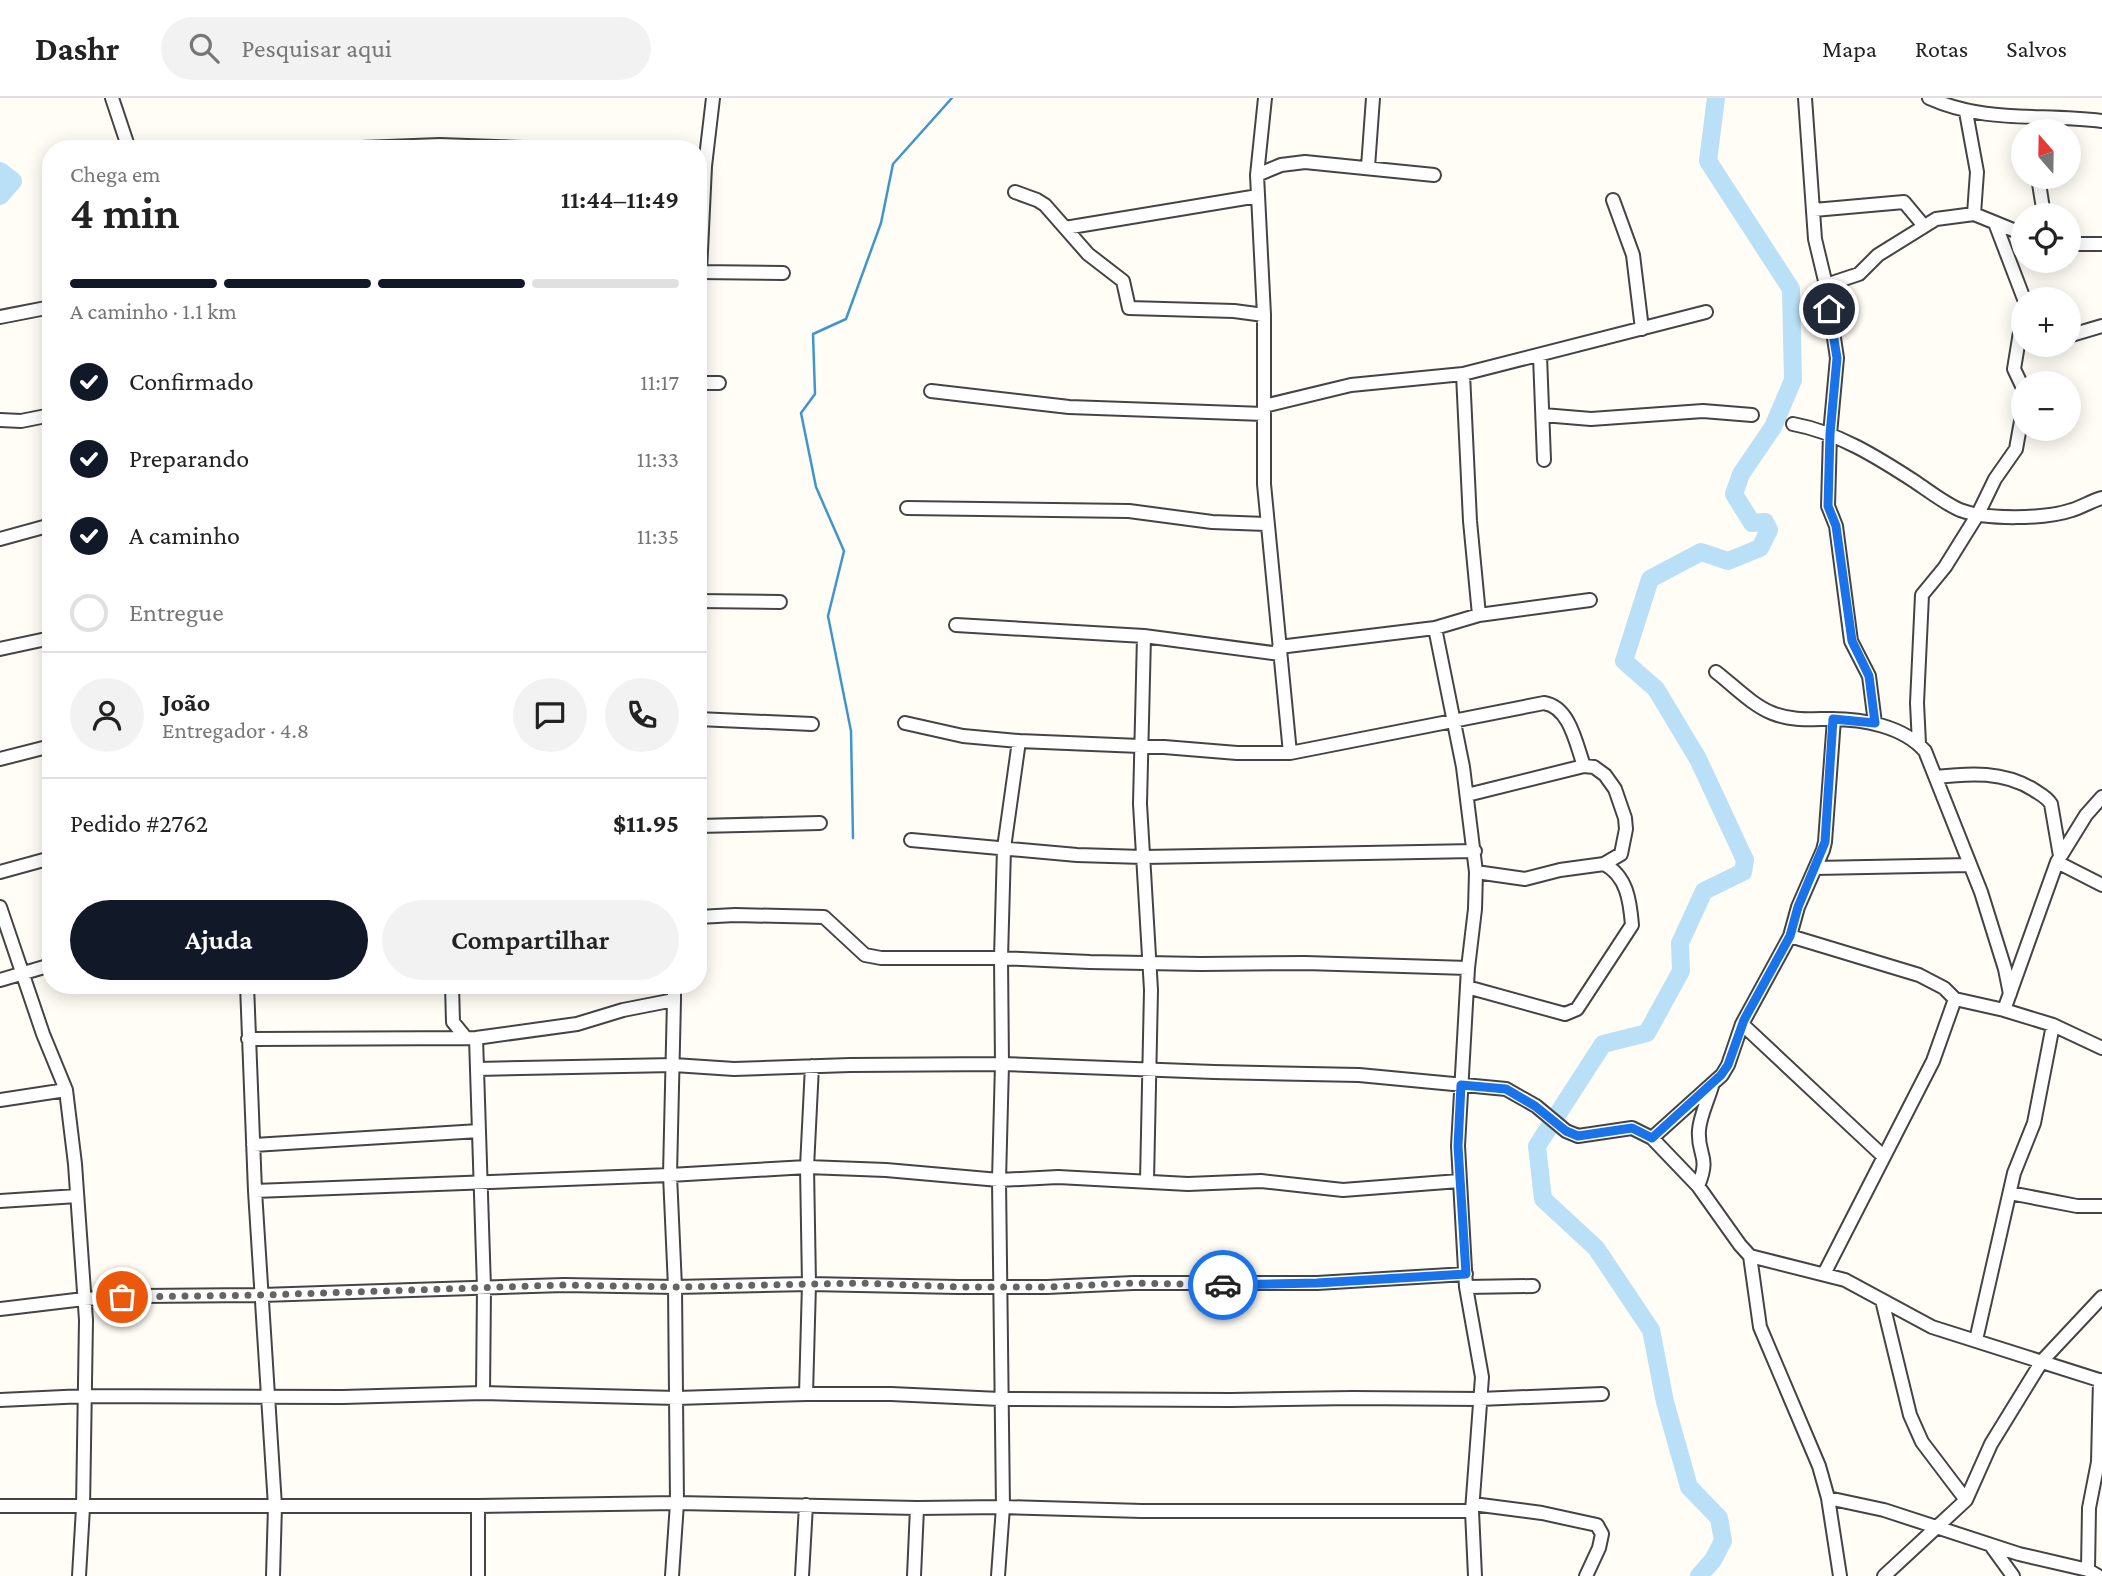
<!DOCTYPE html>
<html lang="pt">
<head>
<meta charset="utf-8">
<style>
  body { margin:0; font-family:"Crimson Pro",serif; background:#f2f2f2; color:#222; height:100vh; display:flex; flex-direction:column; font-size:26px; white-space:nowrap }
  * { box-sizing:border-box; margin:0 }
  p { font-size:23px; color:#767676 }
  .icon { flex:none; width:38px; height:38px; fill:none; stroke:currentColor; stroke-width:2; stroke-linecap:round; stroke-linejoin:round }
  .map { position:relative; flex:1; overflow:hidden }
  .sheet { position:absolute; left:42px; top:42px; width:665px; height:854px; display:flex; flex-direction:column; background:#fff; border-radius:28px; box-shadow:0 4px 18px #0003 }
  .sheet>* { flex:none }
  .needle { width:46px; rotate:340deg }
  .tools { position:absolute; left:2011px; top:21px; display:grid; gap:14px }
  .tools a { display:grid; place-items:center; width:70px; height:70px; border-radius:50%; background:#fff; box-shadow:0 4px 18px #0003; font-size:35px }
  .pin { position:absolute; display:grid; place-items:center; width:60px; height:60px; color:#fff; margin:-30px; border:4px solid #fff; border-radius:50%; box-shadow:0 2px 7px #0007 }
  .courier { position:absolute; display:grid; place-items:center; width:70px; height:70px; margin:-35px; border:5px solid #1a73e8; border-radius:50%; background:#fff; color:#222; box-shadow:0 2px 9px #0007 }
  .overview em { font-style:normal; font-weight:600 }
  .overview div { display:flex; flex-direction:column-reverse }
  .overview { display:flex; align-items:center; justify-content:space-between; height:119px; padding:0 28px }
  h1 { font-size:46px; font-weight:600; line-height:52px }
  .bar { display:grid; grid-template-columns:repeat(4,1fr); gap:10px 7px; align-content:center; height:84px; padding:0 28px }
  .bar i { height:9px; border-radius:5px; background:#e0e0e0 }
  .bar .active { background:#111827 }
  .bar p { grid-column:span 4 }
  .line { display:flex; align-items:center; gap:18px; padding:0 28px; border-top:2px solid #e0e0e0 }
  .line div { flex:1 }
  .round { display:grid; place-items:center; flex:none; width:74px; height:74px; border-radius:37px; background:#f2f2f2 }
  ol { padding:0 28px; list-style:none }
  li { display:flex; align-items:center; gap:21px; height:77px }
  li p { margin-inline-start:auto }
  li .icon { padding:7px; border-radius:50%; background:#111827; color:#fff; stroke-width:4 }
  li:last-child { color:#767676 }
  li i { width:38px; height:38px; border:4px solid #e0e0e0; border-radius:50% }
  .cta { display:flex; gap:14px; margin-top:auto; padding:14px 28px }
  .cta a { flex:1; height:80px; border-radius:42px; background:#111827; color:#fff; font-size:28px; font-weight:600; line-height:80px; text-align:center }
  .cta a+a { background:#f2f2f2; color:#222 }
  header { display:flex; align-items:center; gap:42px; box-sizing:border-box; height:98px; padding:0 35px; background:#fff; border-bottom:2px solid #e0e0e0 }
  header strong { font-size:33px }
  nav { display:flex; gap:38px; margin-inline-start:auto; font-size:24px }
  .search { width:490px; height:63px; background:#f2f2f2; display:flex; align-items:center; gap:18px; box-sizing:border-box; padding:0 24px; border-radius:38px; color:#767676; font-size:26px }
  .map>svg:first-child { display:block }
</style>
</head>
<body>
<header>
<strong>Dashr</strong>
<div class="search"><svg class="icon" aria-label="search" viewBox="0 0 24 24"><circle cx="10" cy="10" r="6"/><path d="M15 15l6 6"/></svg>Pesquisar aqui</div>
<nav><a>Mapa</a><a>Rotas</a><a>Salvos</a></nav>
</header>
<div class="map">
<svg width="2102" height="1478" viewBox="0 0 2102 1478">
  <rect width="100%" height="100%" fill="#fffdf5"/>
  <g fill="none" stroke-linecap="round" stroke-linejoin="round">
    <path stroke="#3f96cf" stroke-width="2.5" d="M853,740L851,633L828,518L844,453L816,389L801,315L815,296L813,236L846,221L881,125L893,66L952,0"/>
    <path stroke="#b9e0f7" stroke-width="18" d="M0,73L13,83L0,98
      M1699,1478L1713,1462L1723,1443L1719,1420L1689,1389L1665,1304L1651,1232L1596,1150L1543,1101L1537,1048L1603,946L1647,935L1681,873L1680,845L1704,793L1743,774L1745,762L1698,661L1656,591L1624,563L1650,481L1701,454L1728,463L1760,450L1769,432L1765,424L1752,425L1734,396L1741,376L1773,329L1793,282L1791,191L1708,63L1716,0"/>
    <g stroke="#444" stroke-width="16">
      <path id="minor" d="M112,0L129,51
        M1805,0L1815,141L1826,187L1837,260L1830,336L1828,408L1836,428L1851,543L1869,578L1875,625
        M1929,0C1987,26 2041,15 2102,23
        M1966,14L1977,74L1974,116
        M335,51L440,47L552,51
        M1368,69L1373,0
        M1257,77L1281,67L1305,64L1434,77
        M2038,79L2044,117
        M1015,94L1037,102L1045,107L1088,156L1123,183L1129,210L1234,213L1264,217
        M1613,102L1633,157L1642,231
        M1814,112L1904,104L1924,128
        M1995,125L2024,201
        M1065,130L1258,98
        M2068,146H2102
        M698,174L783,175
        M700,174L705,68L713,0
        M1826,187L1859,176L1878,157L1936,121L1974,116L2023,136
        M2023,216L2014,271L2023,290
        M0,219L51,209
        M2068,238L2102,228
        M1540,258L1544,362
        M1463,276L1470,423L1479,517
        M698,285H719
        M931,293L1069,309L1264,316
        M1264,308L1351,287L1463,276L1706,214
        M1543,317L1591,321L1703,313L1752,317
        M0,322L21,323L51,317
        M1793,326C1837,334 1877,359 1914,383C1929,393 1944,405 1960,412C1986,422 2046,421 2072,412C2082,409 2091,403 2102,400
        M907,410L1129,413L1212,424L1266,426
        M0,441L51,427
        M698,503L780,504
        M956,527L1144,538
        M1435,530L1463,669L1476,774L1475,811L1468,870L1458,1048L1466,1189L1482,1279L1472,1413L1475,1478
        M1279,549L1435,530L1479,517L1590,502
        M0,551L51,540
        M1716,574C1733,587 1752,607 1772,615C1791,623 1812,621 1831,621C1863,621 1903,628 1925,653L1981,794L2005,871L2010,896
        M698,621L812,626
        M905,625L963,638L1019,643L1164,649L1237,655H1290L1264,386V217L1257,77L1265,0
        M1919,646L1917,605L1922,497L1945,469L1978,416L1995,381L2016,351L2023,312
        M1290,655L1544,605C1570,609 1576,646 1584,668
        M0,661L51,648
        M1936,679C1970,675 2004,673 2034,692C2040,696 2047,699 2051,706L2060,758
        M1467,697L1584,668L1594,669L1605,677L1615,691L1625,720L1626,731L1621,756L1604,766L1560,772L1525,781L1476,774
        M2102,699L2086,717L2057,764L2004,912L2053,927L2102,950
        M698,728L820,725
        M911,742L1077,757L1143,759L1475,753
        M2057,764L2102,787
        M1815,770L1970,767
        M0,774L51,760
        M0,809L43,936L66,992L75,1066L86,1222L83,1410L79,1478
        M698,819L735,817L824,819L865,857L881,860H1001L1090,864L1201,866L1305,865L1468,870
        M1790,838L1919,877L1944,890L1955,901L2004,912
        M0,882L51,867
        M247,887L255,1093L275,1408L273,1478
        M452,887L453,924L466,940
        M1467,889L1565,916L1577,911L1632,827C1630,803 1627,778 1604,766
        M1742,926L1883,1058
        M476,940L484,1190L483,1295
        M248,941L476,940L577,926L623,912L674,902V887
        M477,971L674,967L734,971L850,967L1002,966L1214,974L1359,977L1506,991L1536,1008L1566,1033L1578,1038L1632,1030L1652,1040L1698,1088L1740,1147L1750,1158L1845,1182L1932,1229L2102,1283
        M0,1002L66,992
        M1652,1040L1722,977L1728,967L1742,926L1790,838L1798,809L1823,752L1825,744L1834,621
        M253,1047L479,1033
        M1147,1083L1151,892L1140,706L1144,538L1280,556
        M1698,1088C1711,1057 1697,1058 1699,1032C1700,1018 1708,1002 1712,988
        M255,1093L670,1077L807,1069L886,1072L999,1082L1058,1079L1188,1086L1261,1083L1343,1092L1459,1083
        M2010,1095L2077,1108H2102
        M0,1103L77,1098
        M1750,1158L1760,1229L1819,1368L1828,1400L1840,1478
        M1824,1176L1933,963L1955,901
        M1466,1189L1533,1188
        M1882,1202L1910,1317L1922,1344L1966,1402
        M0,1211L84,1201L141,1198L262,1197L564,1187L675,1189L809,1186L807,1069L812,968
        M1976,1242L2014,1075L2034,1025L2053,927
        M806,1296L809,1186L958,1189H1047L1133,1185H1317L1466,1176
        M0,1302L85,1298L343,1299L483,1295L677,1300L806,1296H891L1000,1301L1231,1302L1352,1300L1480,1301L1602,1296
        M1828,1400L1884,1412L2019,1456L2088,1472L2098,1478
        M1473,1406L1542,1415L1597,1427L1602,1436L1599,1450L1586,1478
        M0,1408H478L677,1405L917,1410L1003,1409L1142,1413H1472
        M478,1408V1478
        M1992,1449L2013,1478
        M2088,1472L2089,1410L2098,1364L2100,1282
        M672,1478L677,1405L675,1189L670,1077L674,902
        M802,1478L806,1407
        M914,1478L917,1410
        M998,1478L1003,1409L999,1082L1002,966L1001,860L1004,750L1019,643
        M1884,1478L1966,1402L1991,1346L2042,1263L2102,1199"/>
    </g>
    <use href="#minor" stroke="#fff" stroke-width="12"/>
  </g>
  <g fill="none" stroke-linecap="round" stroke-linejoin="round">
    <path stroke="#646461" stroke-width="7" stroke-dasharray="0 12.6" d="M122,1199L262,1197L564,1187L676,1189L860,1185L958,1189H1047L1133,1185L1223,1187"/>
    <path stroke="#1a73e8" stroke-width="9" d="M1223,1187L1317,1185L1466,1176L1458,1048L1461,987L1506,991L1535,1008L1566,1033L1578,1038L1632,1030L1652,1040L1721,977L1728,967L1744,922L1790,838L1798,809L1825,744L1833,621L1875,625L1869,578L1852,543L1836,428L1828,408L1830,336L1837,260L1829,211"/>
  </g>
</svg>
<div class="tools">
<a><svg class="needle" viewBox="-14 -14 28 28"><path d="M0-13l5 13h-10z" fill="#e53935"/><path d="M0 13l5-13h-10z" fill="#767676"/></svg></a>
<a><svg class="icon" aria-label="locate" viewBox="0 0 24 24"><circle cx="12" cy="12" r="6"/><path d="M12 2v4M12 18v4M2 12h4M18 12h4"/></svg></a>
<a>+</a>
<a>−</a>
</div>
<div class="pin" style="left:122px;top:1199px;background:#ea580c"><svg class="icon" aria-label="bag" viewBox="0 0 24 24"><path d="M5 8h14l-1 12H6zM9 8a3 3 0 0 1 6 0"/></svg></div>
<div class="pin" style="left:1829px;top:211px;background:#1f2937"><svg class="icon" aria-label="home" viewBox="0 0 24 24"><path d="M3 11l9-7 9 7M6 9v11h12V9"/></svg></div>
<div class="courier" style="left:1223px;top:1187px"><svg class="icon" aria-label="car" viewBox="0 0 24 24"><path d="M5 17H2v-5l4-1 3-4h7l3 4 3 1v5h-3M9 17h6M6 11h13"/><circle cx="7" cy="17" r="2"/><circle cx="17" cy="17" r="2"/></svg></div>
<section class="sheet">
<div class="overview"><div><h1>4 min</h1><p>Chega em</p></div><em>11:44–11:49</em></div>
<div class="bar"><i class="active"></i><i class="active"></i><i class="active"></i><i></i><p>A caminho · 1.1 km</p></div>
<ol>
<li><svg class="icon" aria-label="check" viewBox="0 0 24 24"><path d="M5 12l5 5 9-10"/></svg>Confirmado<p>11:17</p></li>
<li><svg class="icon" aria-label="check" viewBox="0 0 24 24"><path d="M5 12l5 5 9-10"/></svg>Preparando<p>11:33</p></li>
<li><svg class="icon" aria-label="check" viewBox="0 0 24 24"><path d="M5 12l5 5 9-10"/></svg>A caminho<p>11:35</p></li>
<li><i></i>Entregue</li>
</ol>
<div class="line" style="height:126px"><a class="round"><svg class="icon" aria-label="person" viewBox="0 0 24 24"><circle cx="12" cy="8" r="4"/><path d="M4 21q1-7 8-7t8 7"/></svg></a><div><b>João</b><p>Entregador · 4.8</p></div><a class="round"><svg class="icon" aria-label="chat" viewBox="0 0 24 24"><path d="M4 5h16v11H9l-5 4z"/></svg></a><a class="round"><svg class="icon" aria-label="phone" viewBox="0 0 24 24"><path d="M5 4h4l2 5-3 2q2 4 5 5l2-3 5 2v4C11 20 4 13 5 4z"/></svg></a></div>
<div class="line" style="height:91px"><div>Pedido #2762</div><b>$11.95</b></div>
<div class="cta"><a>Ajuda</a><a>Compartilhar</a></div>
</section>
</div>
</body>
</html>
